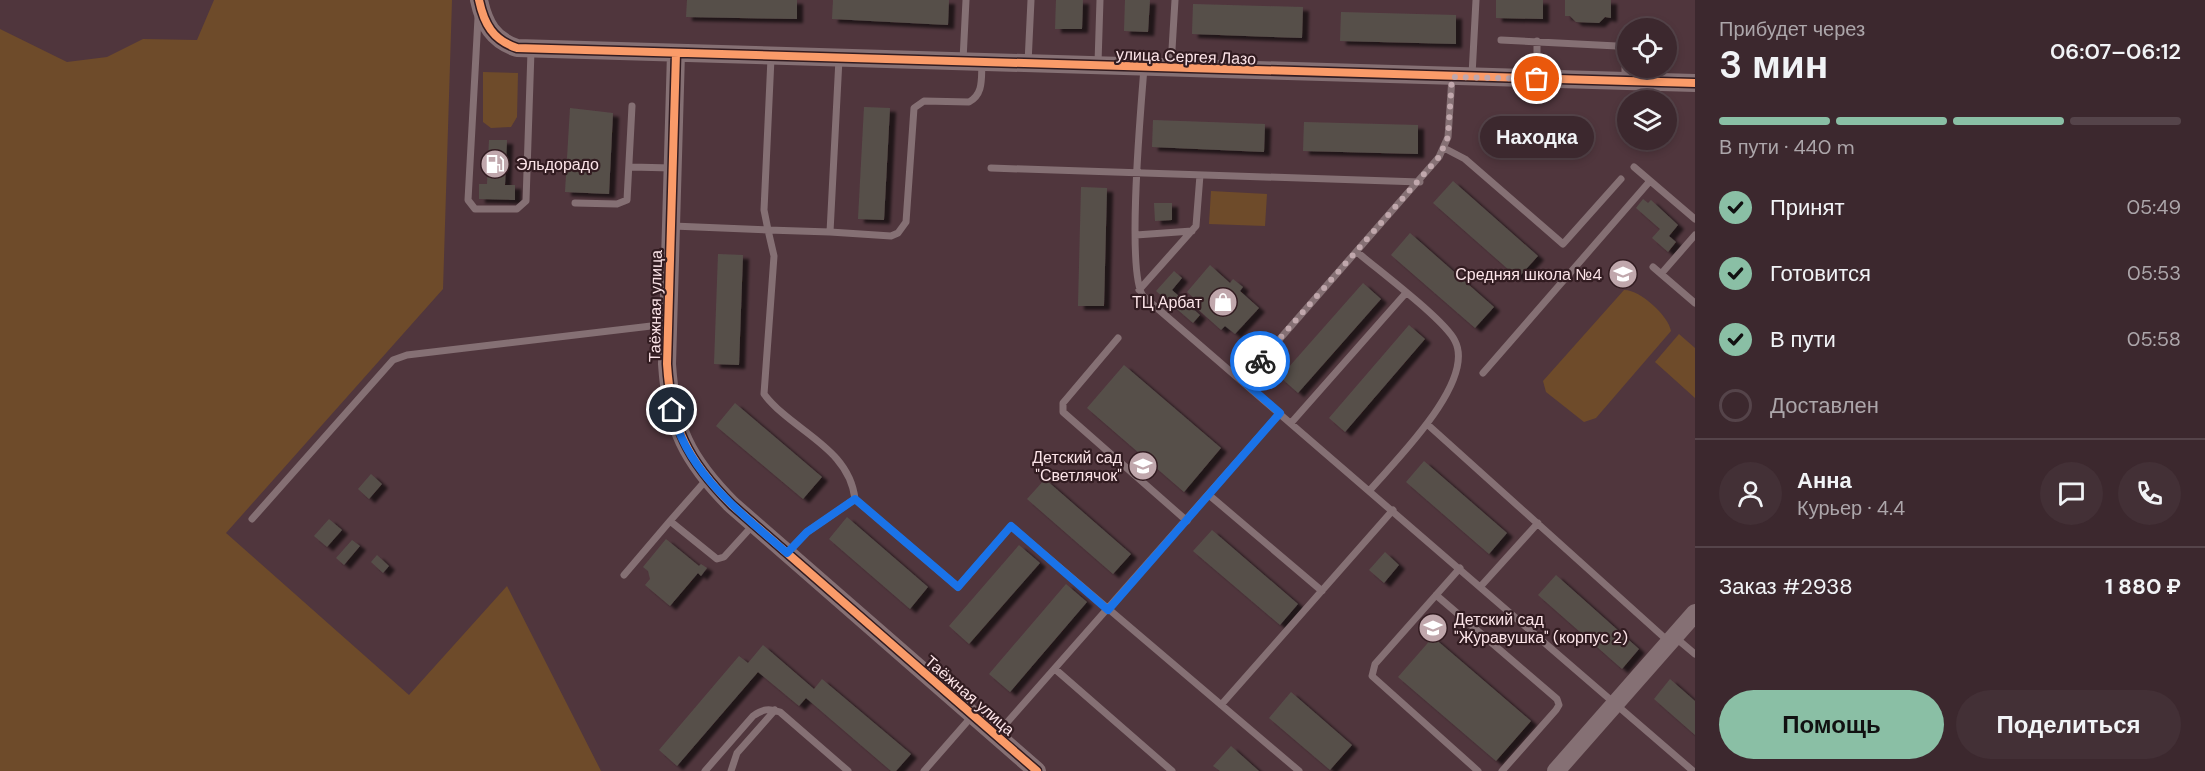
<!DOCTYPE html>
<html lang="ru">
<head>
<meta charset="utf-8">
<style>
  body { margin:0; font-family:"DM Sans",sans-serif; background:#433036; color:#f1f3f6; height:100vh; display:flex; flex-direction:column; font-size:22px; white-space:nowrap }
  * { box-sizing:border-box; margin:0 }
  p { font-size:20px; color:#aca6aa }
  .icon { flex:none; width:33px; height:33px; fill:none; stroke:currentColor; stroke-width:2; stroke-linecap:round; stroke-linejoin:round }
  .map { position:relative; flex:1; overflow:hidden }
  .drawer { display:flex; flex-direction:column; background:#3c282e; width:510px }
  .drawer>* { flex:none }
  .fabs { position:absolute; left:1617px; top:18px; display:grid; gap:12px }
  .fabs a { display:grid; place-items:center; width:60px; height:60px; border-radius:50%; background:#3c282e; box-shadow:0 3px 9px #0003,0 0 0 2px #55444a; font-size:30px }
  .pin { position:absolute; display:grid; place-items:center; width:51px; height:51px; color:#fff; margin:-26px; border:3px solid #fff; border-radius:50%; box-shadow:0 2px 6px #0007 }
  .courier { position:absolute; display:grid; place-items:center; width:60px; height:60px; margin:-30px; border:4px solid #1a73e8; border-radius:50%; background:#fff; color:#222; box-shadow:0 2px 8px #0007 }
  .bubble { position:absolute; height:42px; border-radius:21px; background:#3c282e; box-shadow:0 3px 9px #0003,0 0 0 2px #55444a; font-size:20px; font-weight:600; line-height:42px; text-align:center }
  .overview em { font-style:normal; font-weight:600 }
  .overview div { display:flex; flex-direction:column-reverse }
  .overview { display:flex; align-items:center; justify-content:space-between; height:102px; padding:0 24px }
  h1 { font-size:39px; font-weight:600; line-height:45px }
  .bar { display:grid; grid-template-columns:repeat(4,1fr); gap:9px 6px; align-content:center; height:72px; padding:0 24px }
  .bar i { height:8px; border-radius:4px; background:#55444a }
  .bar .selected { background:#8abfa5 }
  .bar p { grid-column:span 4 }
  .line { display:flex; align-items:center; gap:15px; padding:0 24px; border-top:2px solid #55444a }
  .line div { flex:1 }
  .round { display:grid; place-items:center; flex:none; width:63px; height:63px; border-radius:32px; background:#433036 }
  ol { padding:0 24px; list-style:none }
  li { display:flex; align-items:center; gap:18px; height:66px }
  li p { margin-inline-start:auto }
  li .icon { padding:6px; border-radius:50%; background:#8abfa5; color:#111; stroke-width:4 }
  li:last-child { color:#aca6aa }
  li i { width:33px; height:33px; border:3px solid #55444a; border-radius:50% }
  .cta { display:flex; gap:12px; margin-top:auto; padding:12px 24px }
  .cta a { flex:1; height:69px; border-radius:36px; background:#8abfa5; color:#111; font-size:24px; font-weight:600; line-height:69px; text-align:center }
  .cta a+a { background:#433036; color:#f1f3f6 }
  main { display:flex; flex:1; min-height:0 }
  .map>svg:first-child { display:block }
</style>
</head>
<body>
<main>
<div class="map">
<svg width="1695" height="771" viewBox="0 0 1695 771">
  <defs>
    <filter id="shadow"><feDropShadow dx="6" dy="4" stdDeviation="1.5" flood-color="#0009"/></filter>
  </defs>
  <rect width="100%" height="100%" fill="#50363d"/>
  <path fill="#6e4b2a" d="M214,0H452L443,289L226,533L409,695L507,586L601,771H0V29L67,62L107,57L143,39L197,40Z
    M483,72L518,73L517,117L511,127L491,128L483,122Z
    M1211,191L1267,194L1265,226L1209,224Z
    M1624,290C1639,289 1669,316 1671,331L1596,418L1584,422L1546,392L1543,381Z
    M1679,334L1695,348V398L1655,362Z"/>
  <path fill="#574f4a" filter="url(#shadow)" d="M687,0H797V19L686,17Z
    M833,0H949L948,25L832,19Z
    M1056,0H1083L1082,29H1055Z
    M1125,0H1150L1148,32L1124,31Z
    M1496,0H1543V19L1496,18Z
    M1565,0H1611V18L1605,17L1599,23L1576,22L1570,16H1565Z
    M1193,4L1303,7L1302,38L1192,34Z
    M1341,12L1456,15V44L1340,41Z
    M864,107L890,108L884,220L858,219Z
    M570,108L613,113L609,194L565,192Z
    M1153,120L1265,124L1264,152L1152,147Z
    M1304,122L1418,125V154L1303,151Z
    M489,140H507L505,185H515V200L479,199V184H487Z
    M1453,181L1538,256L1518,278L1433,203Z
    M1081,187L1107,188L1104,306H1078Z
    M1643,199L1648,203L1651,200L1678,225L1669,236L1676,242L1668,252L1652,238L1660,229L1636,208Z
    M1154,203H1172V220L1155,221Z
    M1410,233L1494,307L1475,328L1391,255Z
    M718,254L743,255L739,365L714,364Z
    M1210,265L1230,283L1233,279L1243,287L1240,291L1259,308L1235,334L1225,326L1221,330L1192,304L1196,300L1187,292Z
    M1174,271L1182,278L1172,290L1200,315L1193,323L1156,291Z
    M1363,283L1381,299L1298,393L1280,377Z
    M1409,325L1425,339L1345,432L1329,418Z
    M1124,365L1221,448L1184,492L1087,408Z
    M735,403L822,477L803,499L716,426Z
    M1424,461L1507,533L1489,554L1406,482Z
    M371,474L382,484L369,499L358,489Z
    M1045,479L1131,554L1113,574L1027,499Z
    M847,517L928,587L910,609L829,539Z
    M329,519L342,530L327,547L314,536Z
    M1212,530L1298,604L1280,625L1193,551Z
    M666,539L699,566L701,564L707,568L701,576L698,573L670,606L645,585L650,579L648,571L643,567Z
    M352,540L360,546L344,565L336,558Z
    M1019,545L1040,563L969,644L949,626Z
    M1385,552L1399,565L1384,583L1369,570Z
    M377,555L389,566L383,573L371,562Z
    M1556,575L1639,649L1622,669L1538,595Z
    M1066,584L1087,602L1010,692L989,674Z
    M1433,637L1531,721L1496,761L1398,677Z
    M763,645L814,689L822,679L911,754L896,771H891L806,698L799,706L758,672L677,766L659,750L739,656L748,663Z
    M1670,679L1695,701V735L1654,699Z
    M1291,692L1352,745L1330,770L1269,718Z
    M1231,746L1259,771H1220L1213,766Z"/>
  <g fill="none" stroke-linecap="round" stroke-linejoin="round">
    <path stroke="#857074" stroke-width="7" d="M478,18L468,200L475,209H517L526,201L531,51
      M1501,40L1617,46L1625,54V81
      M839,59L830,232L768,230L774,256L764,394C793,432 849,447 855,499
      M963,60L966,0
      M1028,63L1031,0
      M1098,63L1100,0
      M1171,66L1175,0
      M1144,68C1141,106 1126,272 1143,296L1693,771
      M1472,75L1476,0
      M1537,77V41
      M1444,148L1465,159L1563,244L1621,179
      M631,167L672,168
      M1634,167L1695,219
      M991,168L1420,182
      M575,203L617,204L627,200L632,106
      M673,226L768,230L764,210L771,58
      M830,232L891,236L898,233L906,222L914,108L924,101L969,102C984,94 981,78 982,63
      M1136,235L1192,231
      M1357,252C1378,270 1445,320 1455,341C1476,382 1395,461 1370,490
      M1653,267L1695,303
      M1661,274L1695,235
      M1139,290L1196,226L1200,175
      M1118,338L1063,403V412L1187,521
      M1483,373L1650,181
      M1243,381L1439,157L1448,137L1452,77
      M1291,423L1405,294
      M1427,424L1668,641
      M707,479L670,521L717,559L724,557L754,524
      M1209,495L1322,591
      M252,519L393,360L407,355L668,324
      M787,553L807,532L855,499L958,587L1011,526L1299,771
      M1460,568L1375,664L1372,676L1478,771
      M624,575L670,521
      M1481,586L1538,523
      M1436,595L1557,699L1559,705L1556,710L1502,771
      M1676,638L1695,654
      M1055,669L1172,771
      M1221,705L1393,510
      M996,735L1280,413
      M705,771L753,716C763,709 769,708 780,712L848,771
      M731,771L737,753L775,710
      M924,771L973,715"/>
    <path stroke="#857074" stroke-width="18" d="M479,0C484,24 493,40 517,48L1695,83
      M676,53L667,364C671,427 687,460 732,505L1037,771
      M1556,771L1695,613"/>
    <g stroke="#321c21" stroke-width="11">
      <path id="cycleway" d="M479,0C484,24 493,40 517,48L1695,83
        M676,53L667,364C671,427 687,460 732,505L1037,771"/>
    </g>
    <use href="#cycleway" stroke="#fa9b69" stroke-width="8"/>
  </g>
  <g fill="none" stroke-linecap="round" stroke-linejoin="round">
    <path stroke="#c0a7ac" stroke-width="6" stroke-dasharray="0 10.8" d="M1260,361L1439,157L1448,137L1452,77L1537,79"/>
    <path stroke="#1a73e8" stroke-width="8" d="M672,410C687,473 740,512 787,553L807,532L855,499L958,587L1011,526L1108,610L1280,413L1243,381L1260,361"/>
  </g>
  <defs>
    <g id="fuel-disc" transform="scale(1.5)"><circle r="9.5" fill="#c0a7ac" stroke="#321c21"/><path d="M-5.5-6h7V0h2V4h1.3V-2.5L3-4.5l.8-.8L6-3V5H2.5V1h-1V6h-7ZM-4.2-4.7v3.2H.2V-4.7Z" fill="#fff"/></g>
    <g id="school-disc" transform="scale(1.5)"><circle r="9.5" fill="#c0a7ac" stroke="#321c21"/><path d="M0-5L7-2L0 1L-7-2ZM-4 1L0 2.5L4 1V4Q0 6-4 4Z" fill="#fff"/></g>
    <g id="shop-disc" transform="scale(1.5)"><circle r="9.5" fill="#c0a7ac" stroke="#321c21"/><path d="M-5-2.5h2.3a2.7 3.5 0 0 1 5.4 0H5L5.5 6h-11ZM-1.5-2.5h3a1.5 2.3 0 0 0-3 0Z" fill="#fff"/></g>
  </defs>
  <g fill-rule="evenodd">
    <use href="#fuel-disc" x="495" y="164"/>
    <use href="#school-disc" x="1623" y="274"/>
    <use href="#shop-disc" x="1223" y="302"/>
    <use href="#school-disc" x="1143" y="466"/>
    <use href="#school-disc" x="1433" y="628"/>
  </g>
  <g text-anchor="middle" stroke-width="4.5" stroke-linejoin="round" paint-order="stroke">
    <g font-size="16" fill="#fce4e8" stroke="#321c21">
      <text transform="translate(1186 56) rotate(2)" y="6">улица Сергея Лазо</text>
      <text transform="translate(655 306) rotate(-89)" y="6">Таёжная улица</text>
      <text transform="translate(970 695) rotate(41)" y="6">Таёжная улица</text>
    </g>
    <g font-size="16" fill="#fce4e8" stroke="#321c21" text-anchor="end">
      <text x="516" y="170" text-anchor="start">Эльдорадо</text>
      <text x="1602" y="280">Средняя школа №4</text>
      <text x="1202" y="308">ТЦ Арбат</text>
      <text x="1122" y="463">Детский сад<tspan x="1122" dy="18">"Светлячок"</tspan></text>
      <text x="1454" y="625" text-anchor="start">Детский сад<tspan x="1454" dy="18">"Журавушка" (корпус 2)</tspan></text>
    </g>
  </g>
</svg>
<div class="fabs">
<a><svg class="icon" aria-label="locate" viewBox="0 0 24 24"><circle cx="12" cy="12" r="6"/><path d="M12 2v4M12 18v4M2 12h4M18 12h4"/></svg></a>
<a><svg class="icon" aria-label="layers" viewBox="0 0 24 24"><path d="M12 4l9 5-9 5-9-5zM3 14l9 5 9-5"/></svg></a>
</div>
<div class="pin" style="left:1537px;top:79px;background:#ea580c"><svg class="icon" aria-label="bag" viewBox="0 0 24 24"><path d="M5 8h14l-1 12H6zM9 8a3 3 0 0 1 6 0"/></svg></div>
<div class="pin" style="left:672px;top:410px;background:#1f2937"><svg class="icon" aria-label="home" viewBox="0 0 24 24"><path d="M3 11l9-7 9 7M6 9v11h12V9"/></svg></div>
<div class="courier" style="left:1260px;top:361px"><svg class="icon" aria-label="bike" viewBox="0 0 24 24"><circle cx="6" cy="16" r="4"/><circle cx="18" cy="16" r="4"/><path d="M6 16l4-8h5l3 8M10 8l3 8H6M13 5h3"/></svg></div>
<div class="bubble" style="left:1480px;top:116px;width:114px">Находка</div>
</div>
<section class="drawer">
<div class="overview"><div><h1>3 мин</h1><p>Прибудет через</p></div><em>06:07–06:12</em></div>
<div class="bar"><i class="selected"></i><i class="selected"></i><i class="selected"></i><i></i><p>В пути · 440 m</p></div>
<ol>
<li><svg class="icon" aria-label="check" viewBox="0 0 24 24"><path d="M5 12l5 5 9-10"/></svg>Принят<p>05:49</p></li>
<li><svg class="icon" aria-label="check" viewBox="0 0 24 24"><path d="M5 12l5 5 9-10"/></svg>Готовится<p>05:53</p></li>
<li><svg class="icon" aria-label="check" viewBox="0 0 24 24"><path d="M5 12l5 5 9-10"/></svg>В пути<p>05:58</p></li>
<li><i></i>Доставлен</li>
</ol>
<div class="line" style="height:108px"><a class="round"><svg class="icon" aria-label="person" viewBox="0 0 24 24"><circle cx="12" cy="8" r="4"/><path d="M4 21q1-7 8-7t8 7"/></svg></a><div><b>Анна</b><p>Курьер · 4.4</p></div><a class="round"><svg class="icon" aria-label="chat" viewBox="0 0 24 24"><path d="M4 5h16v11H9l-5 4z"/></svg></a><a class="round"><svg class="icon" aria-label="phone" viewBox="0 0 24 24"><path d="M5 4h4l2 5-3 2q2 4 5 5l2-3 5 2v4C11 20 4 13 5 4z"/></svg></a></div>
<div class="line" style="height:78px"><div>Заказ #2938</div><b>1 880 ₽</b></div>
<div class="cta"><a>Помощь</a><a>Поделиться</a></div>
</section>
</main>
</body>
</html>
